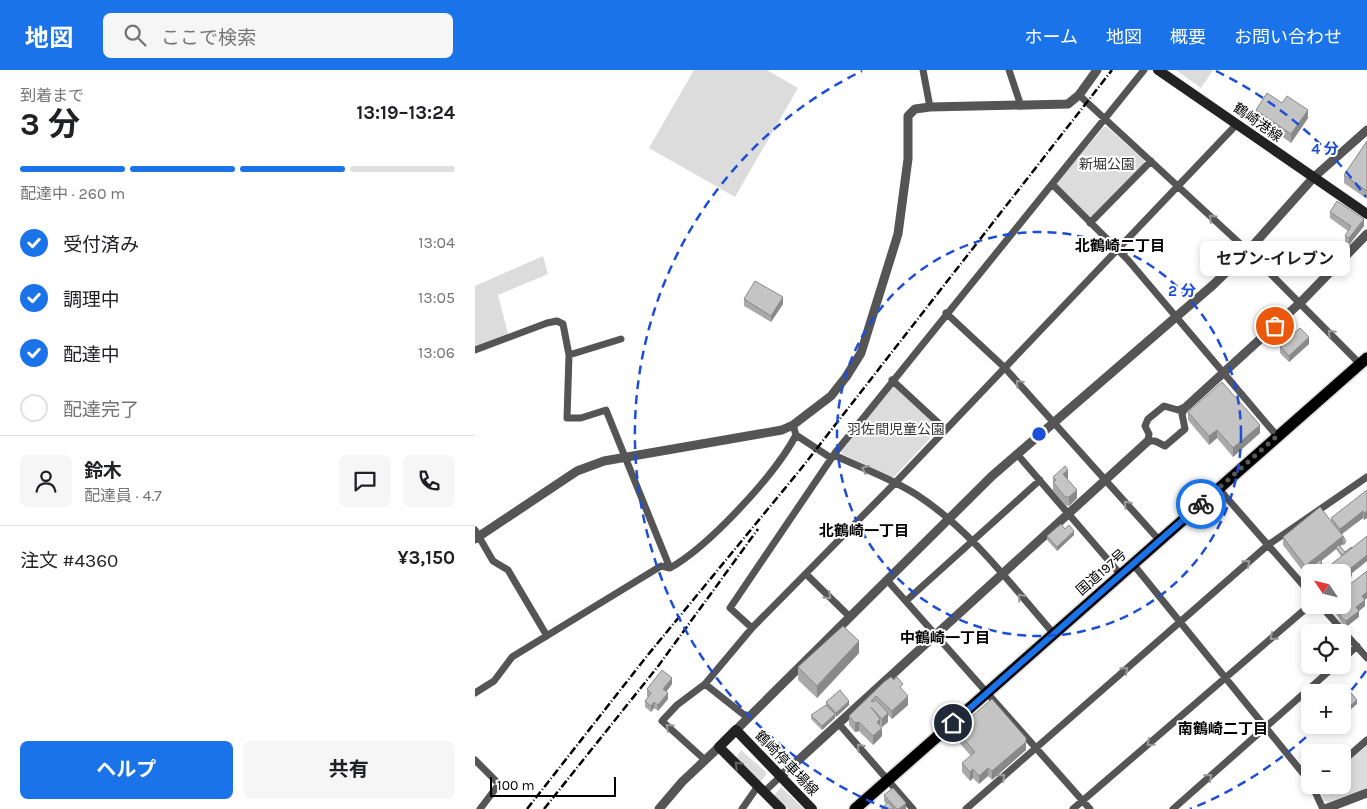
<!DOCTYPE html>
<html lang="ja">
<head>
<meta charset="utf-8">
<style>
  body { margin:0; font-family:Karla,"Noto Sans JP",sans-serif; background:#f6f6f6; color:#202124; height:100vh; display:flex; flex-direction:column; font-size:19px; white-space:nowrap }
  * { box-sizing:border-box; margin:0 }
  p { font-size:16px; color:#757577 }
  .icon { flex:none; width:28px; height:28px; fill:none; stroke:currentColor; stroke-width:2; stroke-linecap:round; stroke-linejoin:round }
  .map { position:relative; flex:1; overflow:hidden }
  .side { display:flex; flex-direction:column; background:#fff; width:475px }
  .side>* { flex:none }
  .needle { width:32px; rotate:305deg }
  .tools { position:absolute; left:826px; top:494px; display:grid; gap:10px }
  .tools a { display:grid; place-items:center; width:50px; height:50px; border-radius:8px; background:#fff; box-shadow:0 2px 8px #0003; font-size:25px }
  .scale { position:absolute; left:15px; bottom:12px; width:126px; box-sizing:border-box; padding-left:5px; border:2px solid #000; border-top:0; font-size:14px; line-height:18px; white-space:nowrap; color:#000; -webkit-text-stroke:4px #fff; paint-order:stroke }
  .pin { position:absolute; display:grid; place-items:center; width:42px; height:42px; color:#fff; margin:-21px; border:2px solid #fff; border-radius:50%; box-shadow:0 1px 5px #0007 }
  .courier { position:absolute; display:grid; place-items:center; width:50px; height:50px; margin:-25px; border:4px solid #1a73e8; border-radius:50%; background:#fff; color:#222; box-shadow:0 1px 6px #0007 }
  .bubble { position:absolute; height:35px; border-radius:8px; background:#fff; box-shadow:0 2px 8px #0003; font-size:16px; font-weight:700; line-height:35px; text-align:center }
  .overview em { font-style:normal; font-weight:700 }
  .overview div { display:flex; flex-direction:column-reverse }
  .overview { display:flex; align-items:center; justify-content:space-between; height:85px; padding:0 20px }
  h1 { font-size:32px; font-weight:700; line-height:38px }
  .bar { display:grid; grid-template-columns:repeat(4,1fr); gap:8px 5px; align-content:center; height:60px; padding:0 20px }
  .bar i { height:6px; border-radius:4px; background:#e0e0e0 }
  .bar .on { background:#1a73e8 }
  .bar p { grid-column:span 4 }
  .line { display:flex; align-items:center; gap:12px; padding:0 20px; border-top:1px solid #e0e0e0 }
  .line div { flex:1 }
  .round { display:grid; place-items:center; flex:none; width:52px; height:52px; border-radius:8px; background:#f6f6f6 }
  ol { padding:0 20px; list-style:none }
  li { display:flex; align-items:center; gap:15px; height:55px }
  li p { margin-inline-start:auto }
  li .icon { padding:5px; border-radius:50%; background:#1a73e8; color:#fff; stroke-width:4 }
  li:last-child { color:#757577 }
  li i { width:28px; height:28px; border:2px solid #e0e0e0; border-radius:50% }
  .primary-button { display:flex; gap:10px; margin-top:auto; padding:10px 20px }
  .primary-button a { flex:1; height:58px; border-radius:8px; background:#1a73e8; color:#fff; font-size:20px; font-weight:700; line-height:58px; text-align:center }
  .primary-button a+a { background:#f6f6f6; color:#202124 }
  header { display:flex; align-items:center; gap:30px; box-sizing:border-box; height:70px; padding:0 25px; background:#1a73e8; color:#fff }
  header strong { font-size:24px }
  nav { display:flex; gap:28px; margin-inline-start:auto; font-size:18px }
  .search { width:350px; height:45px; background:#f6f6f6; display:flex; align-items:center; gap:12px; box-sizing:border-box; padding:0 18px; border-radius:8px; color:#757577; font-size:19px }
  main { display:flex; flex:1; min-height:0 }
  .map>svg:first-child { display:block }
</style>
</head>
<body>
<header>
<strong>地図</strong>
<div class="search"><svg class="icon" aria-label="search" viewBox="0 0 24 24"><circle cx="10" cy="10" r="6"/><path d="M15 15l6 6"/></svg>ここで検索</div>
<nav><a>ホーム</a><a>地図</a><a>概要</a><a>お問い合わせ</a></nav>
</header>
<main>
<section class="side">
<div class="overview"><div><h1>3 分</h1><p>到着まで</p></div><em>13:19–13:24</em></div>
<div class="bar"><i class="on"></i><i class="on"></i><i class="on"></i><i></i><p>配達中 · 260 m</p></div>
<ol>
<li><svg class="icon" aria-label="check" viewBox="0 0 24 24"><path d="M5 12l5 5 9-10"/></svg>受付済み<p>13:04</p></li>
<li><svg class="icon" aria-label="check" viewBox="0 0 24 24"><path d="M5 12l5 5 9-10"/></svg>調理中<p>13:05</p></li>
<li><svg class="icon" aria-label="check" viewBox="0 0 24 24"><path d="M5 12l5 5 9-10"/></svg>配達中<p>13:06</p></li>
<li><i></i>配達完了</li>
</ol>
<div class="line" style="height:90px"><a class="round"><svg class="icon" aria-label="person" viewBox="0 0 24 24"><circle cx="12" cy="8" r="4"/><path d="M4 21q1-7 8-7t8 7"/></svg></a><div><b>鈴木</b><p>配達員 · 4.7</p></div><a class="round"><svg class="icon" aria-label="chat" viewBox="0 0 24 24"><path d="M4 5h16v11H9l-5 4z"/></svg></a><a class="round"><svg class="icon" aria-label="phone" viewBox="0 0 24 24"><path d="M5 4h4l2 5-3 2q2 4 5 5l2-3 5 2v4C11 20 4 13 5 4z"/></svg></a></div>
<div class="line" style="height:65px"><div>注文 #4360</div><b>¥3,150</b></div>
<div class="primary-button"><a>ヘルプ</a><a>共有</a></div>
</section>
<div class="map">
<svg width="892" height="739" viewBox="0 0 892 739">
  <rect width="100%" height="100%" fill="#fff"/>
  <path fill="#dcdcdc" d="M219,0H292L323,18L260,127L174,78Z
    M701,0H738L726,18Z
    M629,57H632L669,90V94L619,147L614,146L583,116L582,112Z
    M68,186L73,204L23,225L34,267L0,282V216Z
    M421,315L463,356V360L419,407H415L367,384L366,381L416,316Z
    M892,675V718L854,732L849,731L844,715H868V696Z
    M266,680L292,703L287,710L285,711L261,688Z
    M306,717L307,718L329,739H313L299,725Z"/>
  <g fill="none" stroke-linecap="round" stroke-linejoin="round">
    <g stroke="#dbdbdb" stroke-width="14">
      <path id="trunk" d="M380,739L892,288"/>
    </g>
    <path stroke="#555" stroke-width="7" d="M448,0L455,37
      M534,0L546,36
      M604,25L773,181L885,294
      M577,114L653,190L802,366
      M615,153L676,91
      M471,243L529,297L685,471
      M0,280L72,253L82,251L88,254L94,285L92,348H106L131,340L195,498
      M94,285L146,269
      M417,310L470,359
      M689,336L703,340L712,336L707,344L710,359L690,376L680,371H673L674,364L670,356L673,349Z
      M321,365L356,388
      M542,384L646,505
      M359,385C386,398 416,408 442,425C496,460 537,516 579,564
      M744,419L835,523
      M0,460L18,491L33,500L72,566
      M658,494L835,712
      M331,504L375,547
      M412,510L615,739
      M431,531L565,410
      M845,535L892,588
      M277,558L255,538L360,383L669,0
      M868,589L882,576
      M230,614L277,558L420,413L762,54
      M0,623L19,611L37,587L186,496L195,498C234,476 300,405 321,365L318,355
      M364,654L438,739
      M0,690L24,714L5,739
      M230,690L187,651L202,635L230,614L273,648
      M868,691L892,670
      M837,715L848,739
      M289,722L306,706
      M267,739L283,716
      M491,739L793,475L892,407
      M598,739L835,535
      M698,739L861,595"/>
    <path stroke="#555" stroke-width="9" d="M712,336L826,232L892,164
      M0,469L102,401L129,391L307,360L318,355L356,326L371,307L386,283L423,164L433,89V46L440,39L455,37L593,34L604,25L622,0
      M261,660L517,406L738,215L773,181L839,107L892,60
      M306,706L673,371
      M184,739L207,712L244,677
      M850,739L892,723"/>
    <path stroke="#222" stroke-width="10" d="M683,0L892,144
      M306,739L244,677L261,660L337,739"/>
    <use href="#trunk" stroke="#000" stroke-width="11"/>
    <path stroke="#000" stroke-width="2.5" stroke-dasharray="8 2.5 1 2.5" stroke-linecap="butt" d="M52,739L172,586L325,400L637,0
      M69,739L184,595L283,459"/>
  </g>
  <path fill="#a9a9a9" d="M807,33L833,48L816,73L781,48V40Z
    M892,71V129L869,113V105Z
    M855,142L889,156L874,175L870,172V166L873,161L855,148Z
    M269,229L308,234L296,252L269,236Z
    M834,274L814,292L805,283V276Z
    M713,342L785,363L758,387L742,368L734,375L713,350Z
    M578,407L593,408L592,409L602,428L594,436L590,435L578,421Z
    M892,420L889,450L888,448L866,465L871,473L868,476V474L865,476L870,482L877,478L892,466V491L877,503V506L871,510L868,502H853V497L866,486L861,479L846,491L847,495L837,502L834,501L830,504L808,475V467L856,452V448Z
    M590,459L599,465L582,481L572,470V466Z
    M892,501V529V528L890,529V536L884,541V547L871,557L867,554L861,544V538L873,528L870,525V518Z
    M384,583L342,628L323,610V597Z
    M419,610L428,621L433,635L417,649L413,645V652L407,657L405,655L407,666L398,675L384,661L380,662L374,655V646Z
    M197,614L191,622L193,629L183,641L179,638L176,642L170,637V631L173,627L172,626V619Z
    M351,632L374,635L361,647L360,646V648L347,660L336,649V645L351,635Z
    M481,660L551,676V680L517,710L513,706L504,714L498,708L495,711L487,702V693L496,686L481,669Z
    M409,725L431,739H406L411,734L409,731Z"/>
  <path fill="#898989" d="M833,40V48L816,73V64Z
    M889,149V156L874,175V168Z
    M308,227V234L296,252V246Z
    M834,267V274L814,292V286Z
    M785,355V363L758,387V378Z
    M742,360V368L734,375V366Z
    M593,400V408L588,413V404Z
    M602,420V428L594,436V427Z
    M888,441V448L865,465V459Z
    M892,441V448L889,450V443Z
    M599,461V465L582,481V477Z
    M868,466V474L862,478L861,477V479L835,500L834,499V501L830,504V496Z
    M892,485V491L877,503V506L871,510V504L876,498Z
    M847,492V495L837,502V501Z
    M870,502V509L868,511V504Z
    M892,522V528L887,532V526Z
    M890,530V536L884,541V547L871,557V551L881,537Z
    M384,571V583L342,628V616Z
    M197,608V614L188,626V619Z
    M193,623V629L183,641V635Z
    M433,626V635L417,649V641Z
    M882,630V634L875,640V636Z
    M374,631V635L361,647V643Z
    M179,632V638L176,642V636Z
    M873,634V639L868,641V637Z
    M413,643V652L407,657V649Z
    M360,644V648L347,660V656Z
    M405,649V658L402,652Z
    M384,652V661L380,662V653Z
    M407,658V666L398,675V666Z
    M551,668V680L517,710V701Z
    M513,698V706L504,714V706Z
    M498,699V708L495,711V702Z
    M431,733V739H424Z"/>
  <path fill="#c4c4c4" stroke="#898989" d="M792,23L807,33L812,26L833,40L816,64L781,40Z
    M892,71V121L869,105Z
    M862,131L889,149L874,168L870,166L876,156L855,142Z
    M280,211L308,227L296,246L269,229Z
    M825,258L834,267L814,286L805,276Z
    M747,312L785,355L758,378L742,360L734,366L713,342Z
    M590,396L593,400L588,404L602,420L594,427H590L578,412L581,410L578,407Z
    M892,420V441L889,443L888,441L865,459L856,448Z
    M845,437L868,466L830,496L808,467Z
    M586,454L590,459L594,455L599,461L582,477L572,466Z
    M868,466L871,471L868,473Z
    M892,466V485L876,498L877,499L871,504L870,502L868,504V502H857L853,497Z
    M864,475L870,482L876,477L877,478L867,485L861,477Z
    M845,490L847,492L837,501L834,499Z
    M892,501V522L887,526L890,530L881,537L884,541L871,551L867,548L861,538L864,535H868V533L876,526L870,518Z
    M368,556L384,571L342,616L323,597Z
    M187,600L197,608L188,619L193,623L183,635L179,632L176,636L170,631L176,623L172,619Z
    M416,607L419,610L422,607L428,614L425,617L433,626L417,641L401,626L396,631L398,632L401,630L413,643L407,649L396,637L405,649L402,652L407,658L398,666L384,652L380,653L374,646L409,612Z
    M872,618L882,630L875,636L873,634L868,637L867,622Z
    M365,620L374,631L361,643L351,632Z
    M517,629L551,668V672L517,701L513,698L504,706L498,699L495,702L487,693L500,682L481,660Z
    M351,635L360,644L347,656L336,645Z
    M418,718L431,733L424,739H422L409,725Z
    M413,732L419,739H406Z"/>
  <defs><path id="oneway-chevron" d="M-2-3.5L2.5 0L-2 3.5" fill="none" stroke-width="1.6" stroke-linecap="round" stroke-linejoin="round" transform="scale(1.25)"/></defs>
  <g stroke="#999">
    <use href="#oneway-chevron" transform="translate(737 148) rotate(-137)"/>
    <use href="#oneway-chevron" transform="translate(856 263) rotate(-134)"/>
    <use href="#oneway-chevron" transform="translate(544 313) rotate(-132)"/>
    <use href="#oneway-chevron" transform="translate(390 399) rotate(-156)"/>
    <use href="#oneway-chevron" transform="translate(652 434) rotate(-132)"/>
    <use href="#oneway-chevron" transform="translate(772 493) rotate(-41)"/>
    <use href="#oneway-chevron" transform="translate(353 526) rotate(44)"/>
    <use href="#oneway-chevron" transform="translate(546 527) rotate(-131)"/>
    <use href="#oneway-chevron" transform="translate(798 567) rotate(139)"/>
    <use href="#oneway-chevron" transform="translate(650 600) rotate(-41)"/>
    <use href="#oneway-chevron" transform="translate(194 657) rotate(-138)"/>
    <use href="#oneway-chevron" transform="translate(675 673) rotate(139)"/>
    <use href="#oneway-chevron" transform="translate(385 677) rotate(-132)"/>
    <use href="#oneway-chevron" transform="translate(527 707) rotate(-41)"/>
    <use href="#oneway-chevron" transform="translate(734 707) rotate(-41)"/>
  </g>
  <use stroke="#646464" href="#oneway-chevron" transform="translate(263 695) rotate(-135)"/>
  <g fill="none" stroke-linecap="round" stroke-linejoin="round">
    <path stroke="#595959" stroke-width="5" stroke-dasharray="0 9" d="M726,434L802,366L748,302L800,256"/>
    <path stroke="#1a73e8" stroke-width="6" d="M478,653L726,434"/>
  </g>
  <g fill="none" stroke="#1d4ed8" stroke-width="2.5" stroke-dasharray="9 6">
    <circle cx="564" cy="364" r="202"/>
    <path d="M891 601A404 404 0 0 1 869 629M842 657A404 404 0 0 1 715 739M413 739A404 404 0 0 1 387 1M741 1A404 404 0 0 1 891 127"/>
  </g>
  <g text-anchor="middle" stroke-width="4" stroke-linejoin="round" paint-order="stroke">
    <g font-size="14" fill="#000" stroke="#fff">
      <text transform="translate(783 52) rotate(35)" y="5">鶴崎港線</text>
      <text transform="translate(626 502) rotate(-41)" y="5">国道197号</text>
      <text transform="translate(312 693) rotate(46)" y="5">鶴崎停車場線</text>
    </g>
    <g font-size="14" fill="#333" stroke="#fff">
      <text x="632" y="99">新堀公園</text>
      <text x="421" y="364">羽佐間児童公園</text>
    </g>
    <g font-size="15" font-weight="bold" fill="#000" stroke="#fff">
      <text x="645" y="181">北鶴崎二丁目</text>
      <text x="389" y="466">北鶴崎一丁目</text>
      <text x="470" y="573">中鶴崎一丁目</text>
      <text x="748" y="664">南鶴崎二丁目</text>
    </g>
  </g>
  <circle cx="564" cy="364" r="8" fill="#1d4ed8" stroke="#fff" stroke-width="2.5"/>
  <g font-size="15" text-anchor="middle" font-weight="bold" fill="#1d4ed8" stroke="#fff" stroke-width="4" stroke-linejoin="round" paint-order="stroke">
    <text x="850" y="84">4 分</text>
    <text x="707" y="226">2 分</text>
  </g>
</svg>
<div class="tools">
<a><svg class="needle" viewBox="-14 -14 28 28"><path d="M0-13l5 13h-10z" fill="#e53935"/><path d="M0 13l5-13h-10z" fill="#757577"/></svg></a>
<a><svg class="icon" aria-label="locate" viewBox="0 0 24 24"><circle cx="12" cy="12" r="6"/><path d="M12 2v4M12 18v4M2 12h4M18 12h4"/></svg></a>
<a>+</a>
<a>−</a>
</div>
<div class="scale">100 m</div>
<div class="pin" style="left:800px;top:256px;background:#ea580c"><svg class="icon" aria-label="bag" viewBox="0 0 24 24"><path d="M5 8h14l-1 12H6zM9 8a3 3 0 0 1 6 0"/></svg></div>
<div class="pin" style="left:478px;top:653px;background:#1f2937"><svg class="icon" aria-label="home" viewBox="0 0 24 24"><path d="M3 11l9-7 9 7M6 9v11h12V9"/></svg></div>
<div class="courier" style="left:726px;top:434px"><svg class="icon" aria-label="bike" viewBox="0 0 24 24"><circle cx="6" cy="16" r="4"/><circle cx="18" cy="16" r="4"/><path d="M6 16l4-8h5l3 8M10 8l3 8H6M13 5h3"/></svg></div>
<div class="bubble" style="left:725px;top:171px;width:150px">セブン-イレブン</div>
</div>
</main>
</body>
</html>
